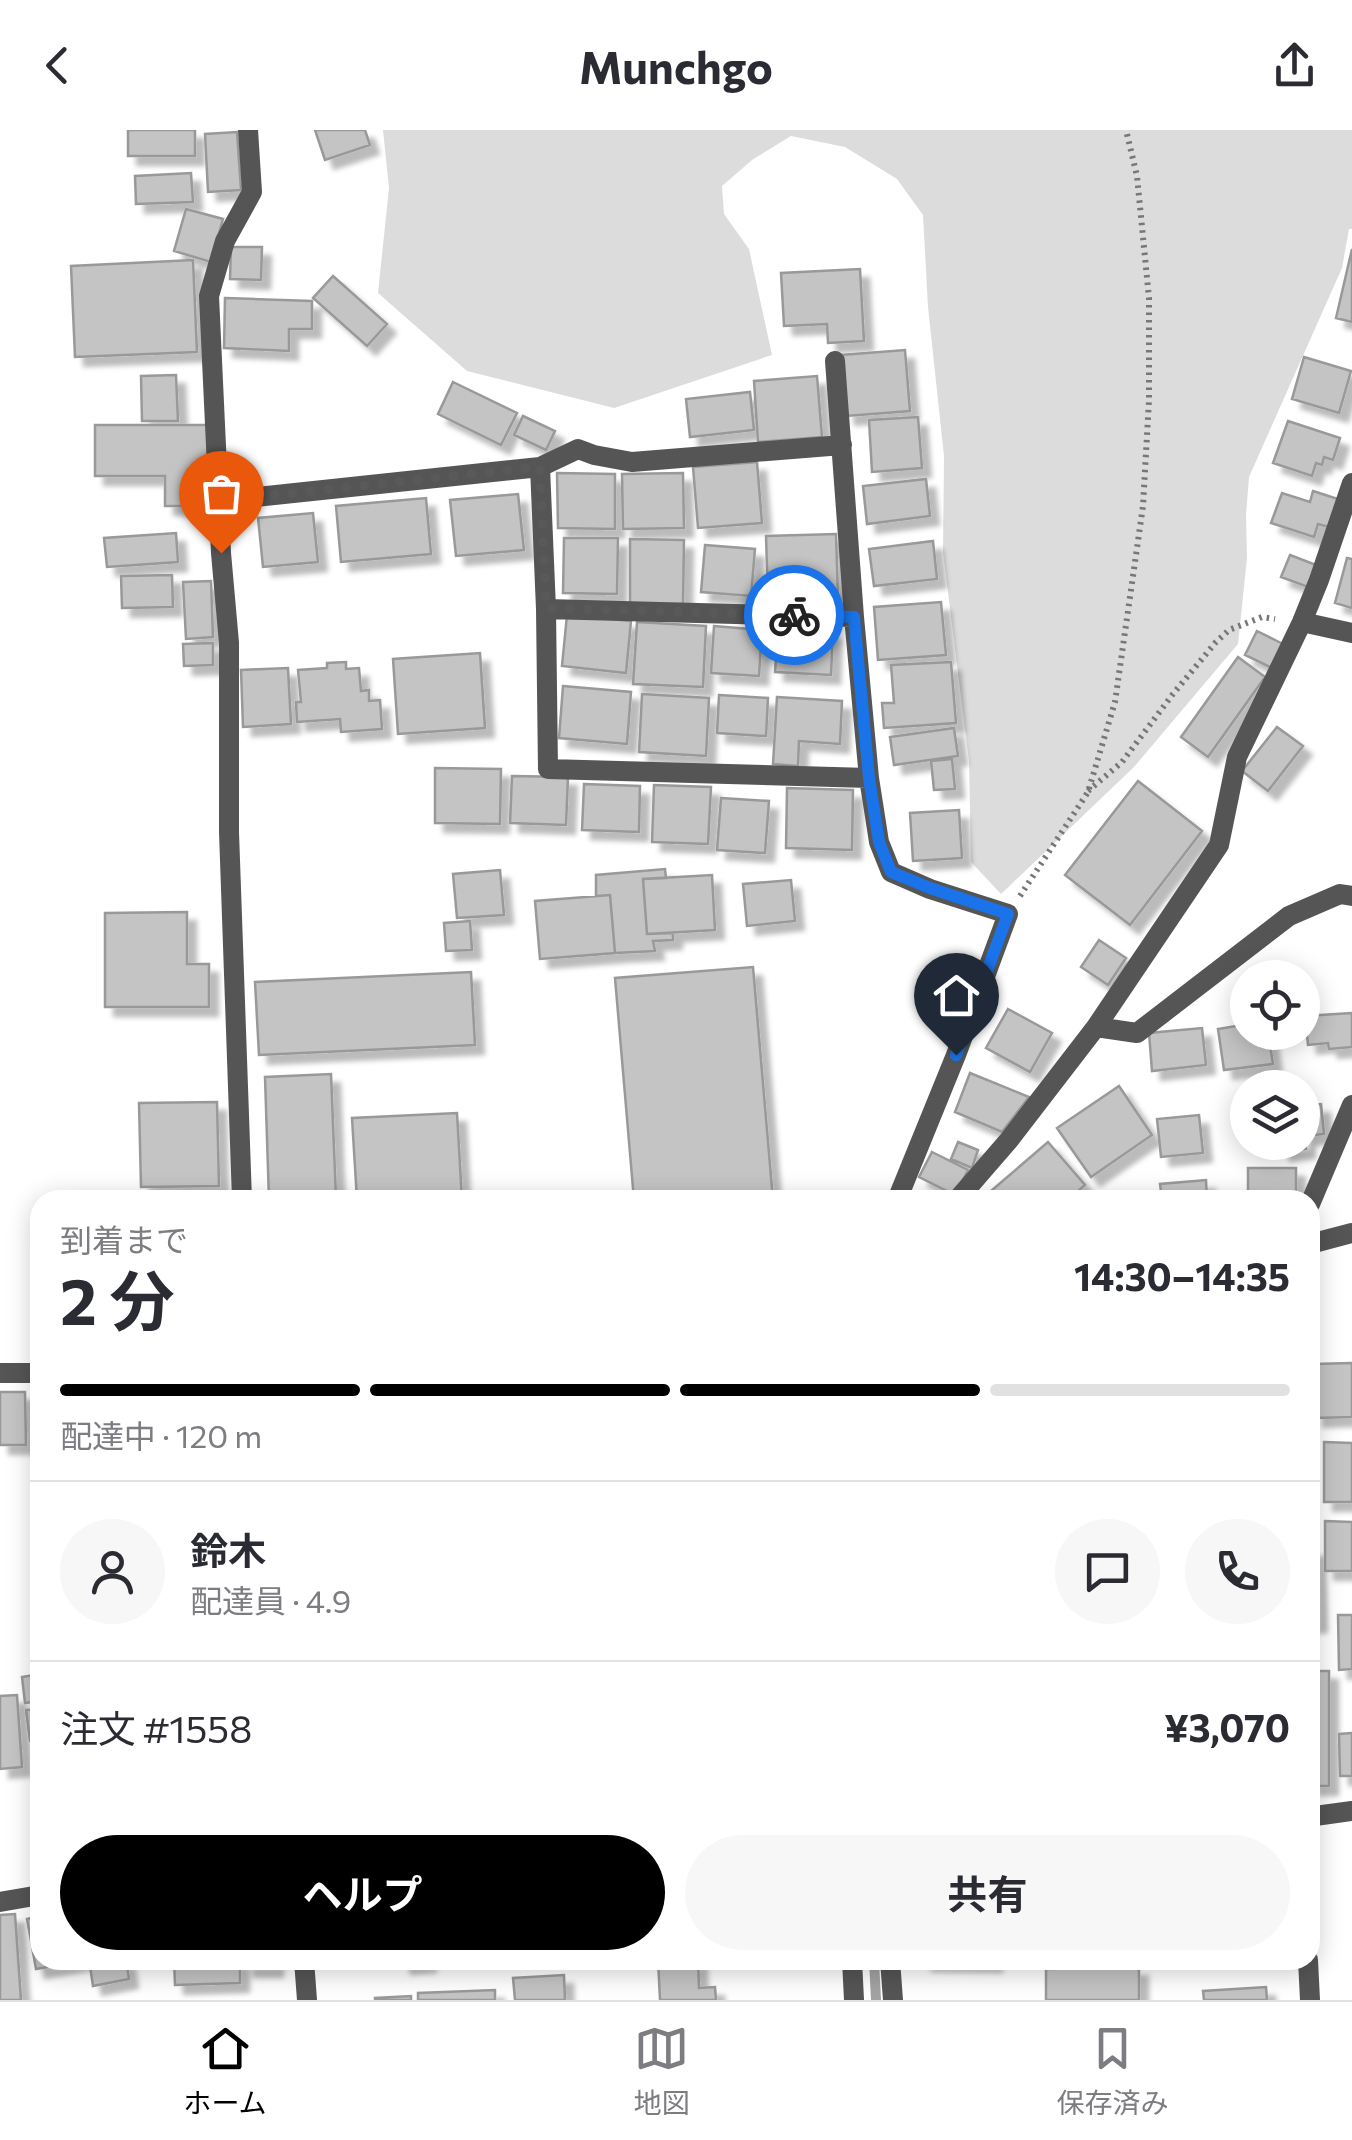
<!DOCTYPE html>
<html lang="ja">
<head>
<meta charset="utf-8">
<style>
  body { margin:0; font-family:Commissioner,"Noto Sans JP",sans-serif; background:#f7f7f7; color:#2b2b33; height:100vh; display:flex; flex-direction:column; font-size:38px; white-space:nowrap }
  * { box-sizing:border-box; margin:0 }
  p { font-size:32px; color:#7c7c81 }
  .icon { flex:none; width:55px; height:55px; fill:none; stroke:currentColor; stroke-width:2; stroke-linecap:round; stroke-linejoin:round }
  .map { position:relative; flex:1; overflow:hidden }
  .drawer { position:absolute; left:30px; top:1060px; width:1290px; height:780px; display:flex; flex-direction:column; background:#fff; border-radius:30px; box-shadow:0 5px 25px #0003 }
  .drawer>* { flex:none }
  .fabs { position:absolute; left:1230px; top:830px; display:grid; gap:20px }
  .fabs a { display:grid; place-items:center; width:90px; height:90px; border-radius:50%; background:#fff; box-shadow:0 5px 25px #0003; font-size:50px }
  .pin { position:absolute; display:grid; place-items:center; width:85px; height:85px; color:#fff; margin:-102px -42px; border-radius:50% 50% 50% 0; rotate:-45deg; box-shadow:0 0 10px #0007 }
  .pin .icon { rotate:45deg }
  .courier { position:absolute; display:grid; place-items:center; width:100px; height:100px; margin:-50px; border:8px solid #1a73e8; border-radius:50%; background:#fff; color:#222; box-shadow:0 2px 12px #0007 }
  .headline em { font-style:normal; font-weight:700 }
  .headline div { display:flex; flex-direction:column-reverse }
  .headline { display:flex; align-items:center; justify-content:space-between; height:170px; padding:0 30px }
  h1 { font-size:65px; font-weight:700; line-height:75px }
  .bar { display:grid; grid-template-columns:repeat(4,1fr); gap:15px 10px; align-content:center; height:120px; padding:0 30px }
  .bar i { height:12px; border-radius:8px; background:#e1e1e2 }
  .bar .on { background:#000 }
  .bar p { grid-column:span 4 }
  .line { display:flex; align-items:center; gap:25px; padding:0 30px; border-top:2px solid #e1e1e2 }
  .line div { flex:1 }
  .round { display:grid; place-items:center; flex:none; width:105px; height:105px; border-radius:52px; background:#f7f7f7 }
  .primary-button { display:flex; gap:20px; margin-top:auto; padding:20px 30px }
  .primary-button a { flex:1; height:115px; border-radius:60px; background:#000; color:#fff; font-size:40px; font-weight:700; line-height:115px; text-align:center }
  .primary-button a+a { background:#f7f7f7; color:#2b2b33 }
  header { display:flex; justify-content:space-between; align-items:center; height:130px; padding:0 30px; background:#fff; font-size:45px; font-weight:700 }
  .menu { display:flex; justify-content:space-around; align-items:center; height:140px; border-top:2px solid #e1e1e2; background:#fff; font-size:28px; color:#7c7c81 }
  .menu a { display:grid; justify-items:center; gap:5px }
  .menu .on { color:#000 }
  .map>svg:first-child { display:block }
</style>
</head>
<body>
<header><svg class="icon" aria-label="back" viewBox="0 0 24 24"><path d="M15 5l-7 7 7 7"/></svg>Munchgo<svg class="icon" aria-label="share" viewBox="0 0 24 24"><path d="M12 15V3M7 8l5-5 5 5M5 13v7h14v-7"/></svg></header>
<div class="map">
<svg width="1352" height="1870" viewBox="0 0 1352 1870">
  <defs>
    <filter id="shadow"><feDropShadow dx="9" dy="9" stdDeviation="2.5" flood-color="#0004"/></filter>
  </defs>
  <rect width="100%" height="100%" fill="#fff"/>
  <path fill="#dcdcdc" d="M383,0H1352V99H1349L1342,138L1249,347L1246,385L1247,428L1238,514L1134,637L1001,764L971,732L969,631L943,422L944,326L928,177L923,85L897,49L845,17L791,6L752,30L722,56L724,84L749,119L772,225L614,278L467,241L378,163L389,58Z"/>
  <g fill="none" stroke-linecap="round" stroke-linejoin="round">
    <path stroke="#a3a3a3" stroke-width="10" d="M874,1830L876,1870"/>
  </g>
  <path fill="#c4c4c4" stroke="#999" stroke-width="2.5" filter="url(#shadow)" d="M128,0H195V26H128Z
    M315,0H365L370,15L325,30Z
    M237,2L241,60L208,62L205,4Z
    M191,43L193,72L136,74L135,46Z
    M186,79L223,89L211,132L174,121Z
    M231,117H262L261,150L230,149Z
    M1352,119V192L1336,188Z
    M193,130L197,222L75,227L71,136Z
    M860,139L864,211L828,213L827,194L784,196L781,143Z
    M333,146L387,194L367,216L313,168Z
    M225,168L312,171V199H289V221L224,218Z
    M905,220L910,281L846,286L841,225Z
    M1304,227L1351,241L1339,283L1292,269Z
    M176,245L178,291H142L141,246Z
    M817,246L822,307L758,312L754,251Z
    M453,252L517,283L501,315L438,284Z
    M750,262L754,300L690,307L686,269Z
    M523,286L555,301L546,320L514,305Z
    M918,287L922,338L872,342L869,290Z
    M1288,291L1340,308L1333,330L1324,327L1322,335L1316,333L1312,346L1273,333Z
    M95,295H210V376H165V346H95Z
    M757,332L762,393L698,398L693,337Z
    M557,343L615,344V399L558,398Z
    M683,343L684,398L623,399L622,344Z
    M926,349L930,386L867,394L863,356Z
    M1313,361L1338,369L1329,397L1318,394L1314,407L1271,393L1282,363L1310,372Z
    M518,364L524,420L456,426L450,370Z
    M426,368L431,424L341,432L336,376Z
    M313,383L318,432L263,437L258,388Z
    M176,403L178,432L107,437L104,408Z
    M836,404L838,467L768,470L766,406Z
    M564,408H618L617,464L563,463Z
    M630,409L684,410L683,474H630Z
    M933,411L937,449L874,456L869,419Z
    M705,415L755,419L751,466L701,462Z
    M1290,425L1316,435L1308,457L1281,447Z
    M1347,428L1352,429V478L1335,473Z
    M172,445L173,477L122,478L121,446Z
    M211,451L213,507L186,509L183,452Z
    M941,472L946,525L878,530L874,477Z
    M567,485L631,491L626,543L562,536Z
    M637,492L706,496L703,557L633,554Z
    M714,496L762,500L759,546L711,543Z
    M778,497L833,501L831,545L775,542Z
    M1257,501L1283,514L1272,538L1245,525Z
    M213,513V535L184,536L183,514Z
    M480,523L485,598L398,604L393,529Z
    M1238,527L1265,547L1208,627L1181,607Z
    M346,532V539L359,538L361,561L369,560V571L380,570L382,599L341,602L340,589L297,592L296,572H301L298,540L327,538V533Z
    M951,532L956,593L884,598L882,573H894L891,535Z
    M288,538L291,594L243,597L241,540Z
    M563,556L631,562L627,614L559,608Z
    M642,564L709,568L706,626L639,622Z
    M719,565L768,568L766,606L717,603Z
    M777,567L842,571L840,614L799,611L798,636L773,634Z
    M1277,597L1303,616L1268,661L1242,641Z
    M954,598L958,626L894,635L890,607Z
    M952,629L955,659L934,660L931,631Z
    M435,638L501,639L500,694L435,693Z
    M512,646L568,647L566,695L510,693Z
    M1138,651L1202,701L1130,795L1065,745Z
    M584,654L640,656L639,702L582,700Z
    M654,655L711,657L708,714L652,712Z
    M787,658L853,660L852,720L786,718Z
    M721,668L769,671L765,723L717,720Z
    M959,680L962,728L913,731L910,683Z
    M665,739L666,748L643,749L647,804L673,803V810L653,811L655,821L615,823L610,765L596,766V745Z
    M500,740L504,785L457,788L453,744Z
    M712,745L715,800L647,804L643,749Z
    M791,750L795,791L747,796L743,754Z
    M610,765L615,823L540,829L535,771Z
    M187,782V834H209V877H105V783Z
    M470,791L472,820L446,821L444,793Z
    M1099,810L1126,828L1108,855L1081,837Z
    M753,837L773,1070H634L615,848Z
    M471,842L475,915L259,925L255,852Z
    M1008,879L1052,903L1030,942L986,918Z
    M1352,883V917L1329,919L1328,913L1308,915L1305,886Z
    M1248,894V902H1268L1273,934L1224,940L1218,899Z
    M1202,898L1206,935L1152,941L1149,903Z
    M970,943L1029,967L1002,1002L955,982Z
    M331,944L336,1068H325V1070H269L265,947Z
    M1119,956L1152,1005L1091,1047L1057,998Z
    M217,972L219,1056L141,1057L139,973Z
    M1321,974L1324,1004L1305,1006L1306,1019L1281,1022L1280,1012H1302V976Z
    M457,983L462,1070H357L352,988Z
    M1199,985L1203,1023L1161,1027L1157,989Z
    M958,1012L978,1020L972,1038L951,1029Z
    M1048,1012L1085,1055L1068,1070H998L991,1061Z
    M932,1022L968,1040L955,1065L919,1047Z
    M1248,1038H1296V1070H1248Z
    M1206,1050L1207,1070H1162L1160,1054Z
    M1352,1233V1287L1314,1288L1313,1234Z
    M0,1262H25L26,1315H0Z
    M1324,1312L1352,1313V1372H1324Z
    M1325,1391L1352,1392V1441H1325Z
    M1310,1418H1316L1318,1493L1310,1494Z
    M1338,1485H1352V1539L1339,1540Z
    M1310,1541H1329V1656H1310Z
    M40,1544V1571L25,1573L22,1547Z
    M17,1565L22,1637L0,1639V1566Z
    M40,1579V1610L30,1611L26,1580Z
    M1352,1603V1646H1340L1339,1604Z
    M15,1784L21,1870H0V1785Z
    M40,1786V1830H87L36,1839L27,1789Z
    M89,1830H126L129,1849L93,1856Z
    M174,1830H240V1853L175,1855Z
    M245,1830H274V1838H245Z
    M401,1830H427V1833L402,1835Z
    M658,1830H698L699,1858L715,1857L716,1870H660Z
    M923,1830H993V1833L923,1832Z
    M1139,1837V1870H1046V1839Z
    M564,1845L565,1870H515L513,1848Z
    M1266,1857L1267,1870H1204L1203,1861Z
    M495,1860V1870H418V1863Z
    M411,1866V1870H375V1868Z"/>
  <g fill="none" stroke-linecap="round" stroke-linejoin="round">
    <path stroke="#777" stroke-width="6" stroke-dasharray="2.5 5" stroke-linecap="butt" d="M1088,661L1122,632L1173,564L1216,512L1229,500L1262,487L1275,489
      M1020,766L1088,662L1115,572L1143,376L1149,270V168L1137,46L1126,0"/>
    <path stroke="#555" stroke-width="20" d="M835,231L854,487L869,648L879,712L891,742L930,759L1008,784L956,925L897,1070
      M540,337L546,479L548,639L869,648
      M219,371L540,337L578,319L594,325L632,332L842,315
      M546,479L854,487
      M1302,492L1352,503
      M1096,897L1137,903L1289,786L1340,764L1352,766
      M242,1070L229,702V513L221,423L209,166L225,111L252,62L248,0
      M957,1070L1009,1010L1096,897L1219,715L1237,627L1302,492L1319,450L1352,353
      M1310,1074L1352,975
      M1310,1114L1352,1103
      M0,1243H40
      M1310,1690L1315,1686L1352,1681
      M0,1772L40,1765
      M304,1830L307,1870
      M852,1830L854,1870
      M890,1830L893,1870
      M1308,1830L1310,1870"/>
  </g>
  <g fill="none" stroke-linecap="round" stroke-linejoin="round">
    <path stroke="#595959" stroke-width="10" stroke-dasharray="0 18" d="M221,423L219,371L540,337L546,478L794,485"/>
    <path stroke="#1a73e8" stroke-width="12" d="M794,485L854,487L869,648L879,712L891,742L930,758L1008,784L956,925"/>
  </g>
</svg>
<div class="fabs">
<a><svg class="icon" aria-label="locate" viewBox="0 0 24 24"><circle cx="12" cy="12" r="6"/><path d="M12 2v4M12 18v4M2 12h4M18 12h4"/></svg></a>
<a><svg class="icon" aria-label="layers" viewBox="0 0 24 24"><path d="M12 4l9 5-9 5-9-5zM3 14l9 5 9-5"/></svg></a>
</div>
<div class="pin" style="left:221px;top:423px;background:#ea580c"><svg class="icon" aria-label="bag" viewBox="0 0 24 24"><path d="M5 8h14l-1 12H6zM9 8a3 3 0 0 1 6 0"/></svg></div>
<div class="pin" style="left:956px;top:925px;background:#1f2937"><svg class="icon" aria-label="home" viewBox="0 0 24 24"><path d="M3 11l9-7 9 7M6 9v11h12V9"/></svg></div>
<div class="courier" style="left:794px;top:485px"><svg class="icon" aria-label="bike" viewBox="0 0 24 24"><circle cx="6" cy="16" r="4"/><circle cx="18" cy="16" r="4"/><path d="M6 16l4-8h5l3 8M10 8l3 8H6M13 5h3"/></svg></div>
<section class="drawer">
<div class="headline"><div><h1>2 分</h1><p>到着まで</p></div><em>14:30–14:35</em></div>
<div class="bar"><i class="on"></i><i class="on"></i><i class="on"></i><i></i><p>配達中 · 120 m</p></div>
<div class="line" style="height:180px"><a class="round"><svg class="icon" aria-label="person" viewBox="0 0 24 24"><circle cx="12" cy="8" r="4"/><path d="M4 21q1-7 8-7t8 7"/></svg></a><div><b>鈴木</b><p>配達員 · 4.9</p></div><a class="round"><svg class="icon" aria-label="chat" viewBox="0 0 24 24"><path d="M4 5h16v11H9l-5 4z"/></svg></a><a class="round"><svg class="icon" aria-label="phone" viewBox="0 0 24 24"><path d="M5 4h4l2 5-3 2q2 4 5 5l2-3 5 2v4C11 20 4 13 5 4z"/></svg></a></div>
<div class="line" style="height:130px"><div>注文 #1558</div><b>¥3,070</b></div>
<div class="primary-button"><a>ヘルプ</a><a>共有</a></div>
</section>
</div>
<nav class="menu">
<a class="on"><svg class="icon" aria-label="home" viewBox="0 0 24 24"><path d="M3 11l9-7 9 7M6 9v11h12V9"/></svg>ホーム</a>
<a><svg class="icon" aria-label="map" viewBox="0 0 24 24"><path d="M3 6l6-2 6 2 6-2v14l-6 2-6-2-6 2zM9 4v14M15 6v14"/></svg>地図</a>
<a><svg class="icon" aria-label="saved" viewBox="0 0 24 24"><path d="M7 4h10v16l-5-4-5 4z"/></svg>保存済み</a>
</nav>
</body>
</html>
